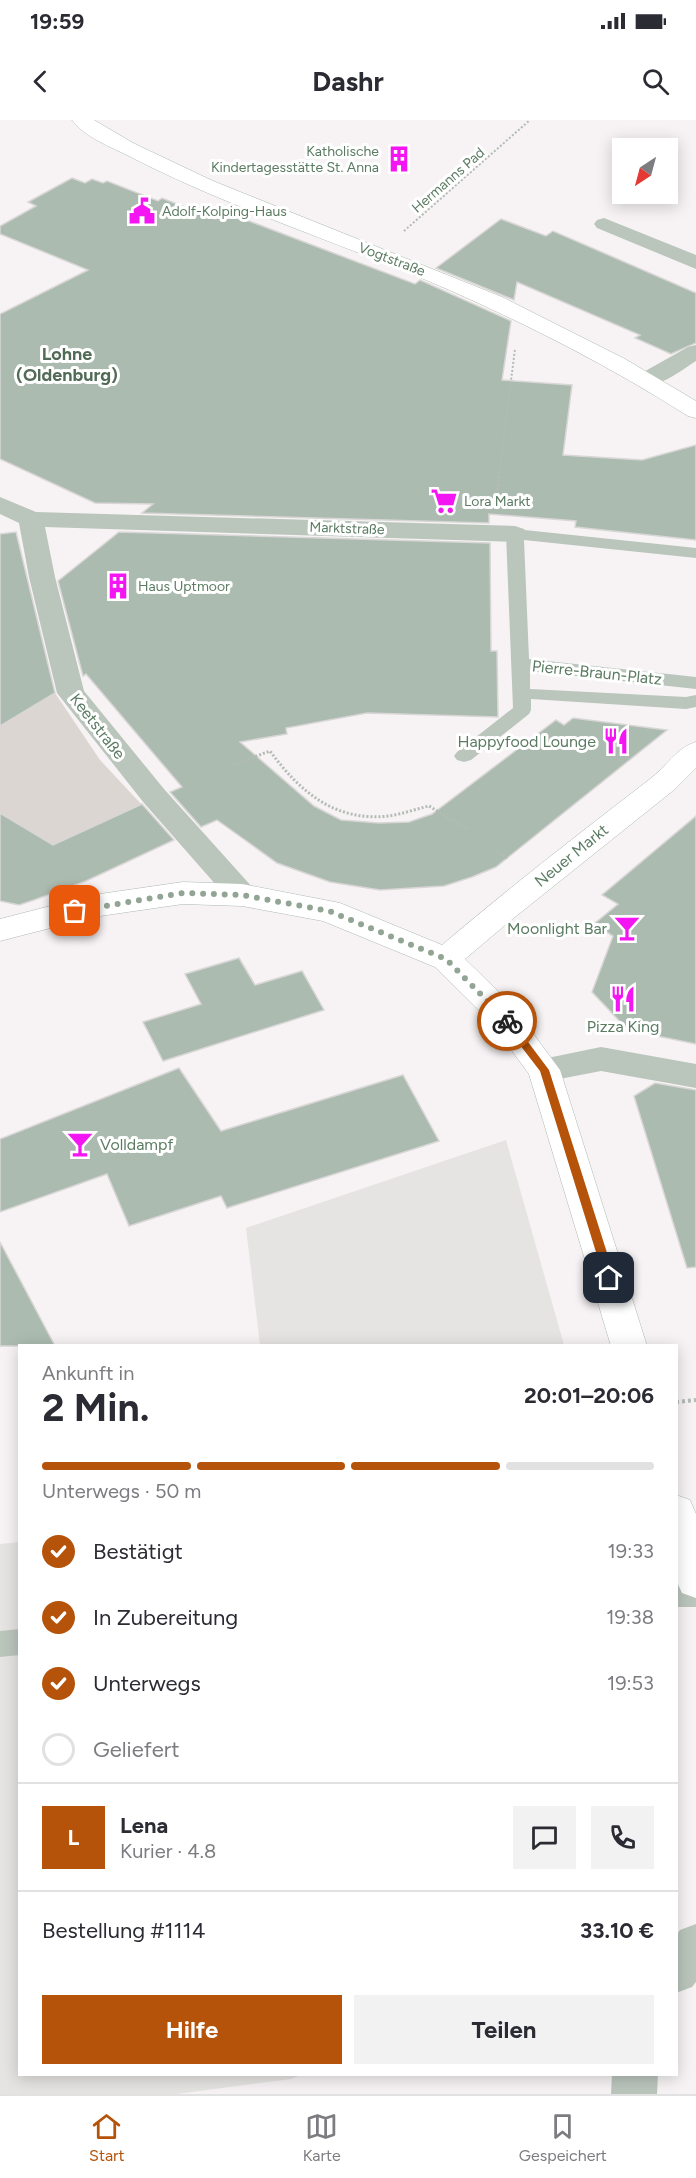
<!DOCTYPE html>
<html lang="de">
<head>
<meta charset="utf-8">
<style>
  body { margin:0; font-family:Figtree,sans-serif; background:#f2f2f3; color:#2b2b33; height:100vh; display:flex; flex-direction:column; font-size:22px; white-space:nowrap }
  * { box-sizing:border-box; margin:0 }
  p { font-size:20px; color:#7c7c81 }
  .icon { flex:none; width:33px; height:33px; fill:none; stroke:currentColor; stroke-width:2; stroke-linecap:round; stroke-linejoin:round }
  .map { position:relative; flex:1; overflow:hidden }
  .side { position:absolute; left:18px; top:1224px; width:660px; height:732px; display:flex; flex-direction:column; background:#fff; border-radius:0px; box-shadow:0 3px 15px #0003 }
  .side>* { flex:none }
  .needle { width:39px; rotate:216deg }
  .tools { position:absolute; left:612px; top:18px; display:grid; gap:12px }
  .tools a { display:grid; place-items:center; width:66px; height:66px; border-radius:0px; background:#fff; box-shadow:0 3px 15px #0003; font-size:30px }
  .pin { position:absolute; display:grid; place-items:center; width:51px; height:51px; color:#fff; margin:-26px; border-radius:12px; box-shadow:0 3px 9px #0006 }
  .courier { position:absolute; display:grid; place-items:center; width:60px; height:60px; margin:-30px; border:4px solid #b45309; border-radius:50%; background:#fff; color:#222; box-shadow:0 2px 8px #0007 }
  .summary em { font-style:normal; font-weight:700 }
  .summary div { display:flex; flex-direction:column-reverse }
  .summary { display:flex; align-items:center; justify-content:space-between; height:102px; padding:0 24px }
  h1 { font-size:39px; font-weight:700; line-height:45px }
  .bar { display:grid; grid-template-columns:repeat(4,1fr); gap:9px 6px; align-content:center; height:72px; padding:0 24px }
  .bar i { height:8px; border-radius:4px; background:#e1e1e2 }
  .bar .on { background:#b45309 }
  .bar p { grid-column:span 4 }
  .line { display:flex; align-items:center; gap:15px; padding:0 24px; border-top:2px solid #e1e1e2 }
  .line div { flex:1 }
  .round { display:grid; place-items:center; flex:none; width:63px; height:63px; border-radius:0px; background:#f2f2f3 }
  ol { padding:0 24px; list-style:none }
  li { display:flex; align-items:center; gap:18px; height:66px }
  li p { margin-inline-start:auto }
  li .icon { padding:6px; border-radius:50%; background:#b45309; color:#fff; stroke-width:4 }
  li:last-child { color:#7c7c81 }
  li i { width:33px; height:33px; border:3px solid #e1e1e2; border-radius:50% }
  .button { display:flex; gap:12px; margin-top:auto; padding:12px 24px }
  .button a { flex:1; height:69px; border-radius:0px; background:#b45309; color:#fff; font-size:24px; font-weight:700; line-height:69px; text-align:center }
  .button a+a { background:#f2f2f3; color:#2b2b33 }
  .status { display:flex; justify-content:space-between; align-items:center; height:42px; padding:0 30px; background:#fff; direction:ltr }
  .status svg { height:16px; fill:currentColor }
  header { display:flex; justify-content:space-between; align-items:center; height:78px; padding:0 24px; background:#fff; font-size:27px; font-weight:700 }
  .tabs { display:flex; justify-content:space-around; align-items:center; height:84px; border-top:2px solid #e1e1e2; background:#fff; font-size:16px; color:#7c7c81 }
  .tabs a { display:grid; justify-items:center; gap:3px }
  .tabs .on { color:#b45309 }
  .map>svg:first-child { display:block }
</style>
</head>
<body>
<div class="status"><b>19:59</b><svg viewBox="0 0 49 12"><path d="M0 12V9h3v3zM5 12V6h3v6zM10 12V3h3v9zM15 12V0h3v12zM26 1h20v11H26zM47 4h2v5h-2z"/></svg></div>
<header><svg class="icon" aria-label="back" viewBox="0 0 24 24"><path d="M15 5l-7 7 7 7"/></svg>Dashr<svg class="icon" aria-label="search" viewBox="0 0 24 24"><circle cx="10" cy="10" r="6"/><path d="M15 15l6 6"/></svg></header>
<div class="map">
<svg width="696" height="1974" viewBox="0 0 696 1974">
  <rect width="100%" height="100%" fill="#f7f3f4"/>
  <path fill="#e5e4e3" d="M506,1020L564,1225H260L246,1108Z
    M19,1422L20,1954L301,1955L291,1959L177,1974H0V1424Z"/>
  <path fill="#dcd6d2" d="M55,573L100,640L142,685L53,725L0,694V606Z"/>
  <path fill="#acbbaf" stroke="#d8d6d6" stroke-width="1.5" d="M72,58L85,63L92,59L103,63L107,61L158,81L162,78L215,99L228,93L415,164L420,160L511,201L502,260L572,265L563,335L642,340L696,325V420L575,407L576,401L489,394V403L142,393L153,384L95,383L0,339V194L88,150L0,114V106L36,86L28,82Z
    M501,99L546,116L553,111L696,173V223L671,234L635,218L640,215L517,162L514,180L436,148Z
    M16,412L55,573L0,606V414Z
    M119,412L490,423L491,531H497L498,597L367,593L286,608L287,614L240,622L314,686L341,700L379,703L409,702L432,694L556,600L564,605L573,598L667,610L496,747L472,757L444,766L380,770L330,762L277,743L217,700L201,707L170,672L182,667L86,554L83,556L58,461Z
    M142,684L174,720L86,761L34,780L19,785L0,781V693L53,725Z
    M696,696V924L628,910L592,872L613,816L594,804L618,784L602,775Z
    M239,838L255,865L302,851L324,890L163,941L143,902L201,884L185,854Z
    M179,948L221,1011L403,955L439,1021L227,1088L221,1076L129,1106L107,1054L0,1092V1019Z
    M655,963L696,970V1147L687,1148L634,976Z
    M0,1122L55,1226H0Z"/>
  <g fill="none" stroke-linecap="round" stroke-linejoin="round">
    <g stroke="#acbaaf" stroke-width="1">
      <path id="secondary" d="M72,0H94L133,23L213,61L502,177L625,239L696,281V298L688,296C611,247 531,206 447,169C342,123 231,89 129,36C111,27 84,17 72,0Z
        M696,622V648L675,669L510,801L465,839L512,885L560,950L647,1226H611L529,954L490,901L435,847L323,801L242,786L183,784L93,797L0,821V799L93,775L183,762L242,764L340,783L442,825C510,767 580,713 650,659C666,647 677,627 696,622Z
        M676,1375L690,1380L696,1394V1478L682,1473L676,1460Z"/>
    </g>
    <path stroke="#b3bbb5" stroke-width="2" stroke-dasharray="2 2" stroke-linecap="butt" d="M404,111L530,0
      M500,347L515,229"/>
    <path stroke="#b3bbb5" stroke-width="3" stroke-dasharray="2 2" stroke-linecap="butt" d="M496,382L500,346
      M233,645L270,631C300,672 335,702 389,696C402,694 416,689 429,686L469,710
      M496,731L507,738"/>
    <path stroke="#b3bbb5" stroke-width="4" stroke-dasharray="3 3" stroke-linecap="butt" d="M676,1282L696,1280"/>
    <path fill="#bac5bc" fill-rule="evenodd" d="M515,409L696,428V438L524,420L529,539L696,557V569L530,551V569L686,577L696,575V587L686,589L531,579V590L529,594L471,640L464,642L457,640L454,636L457,632L513,588L506,414L509,410Z
      M676,1463H696V1487H676Z
      M20,1509V1535L0,1537V1511Z"/>
    <path fill="#bac5bc" fill-rule="evenodd" d="M604,98L696,135V149L597,108L594,104L597,100Z
      M696,225V241C680,251 659,269 640,264L636,259L640,254L688,227Z
      M0,377L36,392L515,406L524,409L528,414L524,419L515,422L45,407L55,457L84,571L164,669L253,768L257,775L253,782L242,786L231,782L144,683L57,573L29,457L19,403L0,394Z
      M601,927L696,944V968L601,951L544,962L533,959L528,950L533,941Z
      M696,1804V1862L692,1867L676,1873V1815L680,1810Z
      M612,1954H658L657,1974H611Z"/>
    <use href="#secondary" fill="#fff" fill-rule="evenodd"/>
  </g>
  <path fill="#b45309" d="M507,897L510,898L549,950L615,1158L613,1161H606L604,1158L540,951L503,903V898Z"/>
  <g fill="none" stroke-linecap="round" stroke-linejoin="round">
    <path stroke="#92a595" stroke-width="6" stroke-dasharray="0 10.8" d="M75,791L183,773L242,775L329,791L446,839L507,901"/>
  </g>
  <defs>
    <g id="building-bare" transform="scale(2.07)"><path d="M-4-6H4V6H1V3H-1V6H-4ZM-2.5-4.3h1.7v1.8h-1.7ZM.8-4.3h1.7v1.8H.8ZM-2.5-1h1.7V.8h-1.7ZM.8-1h1.7V.8H.8Z" fill="#f416f2" stroke="#fff" stroke-width="2.5" paint-order="stroke"/></g>
    <g id="civic-bare" transform="scale(2.07)"><path d="M-.6-6.5H3V-4.5H.6V-3L4-1V1h2V6H-6V1h2V-1L-.6-3ZM-1.2 2.5V6h2.4V2.5Z" fill="#f416f2" stroke="#fff" stroke-width="2.5" paint-order="stroke"/></g>
    <g id="supermarket-bare" transform="scale(2.07)"><path d="M-6-5.5h2.5l.6 2H6L4.5 2H-2.5L-4.4-4H-6ZM-1.5 3.2a1.3 1.3 0 1 0 .1 0ZM3 3.2a1.3 1.3 0 1 0 .1 0Z" fill="#f416f2" stroke="#fff" stroke-width="2.5" paint-order="stroke"/></g>
    <g id="restaurant-bare" transform="scale(2.07)"><path d="M-5-6h1v4h1v-4h1v4h1v-4h1v5L-1.5 .5V6h-2V.5L-5-1ZM5-6V6H3V1.5H1.5Q1.5-4 5-6Z" fill="#f416f2" stroke="#fff" stroke-width="2.5" paint-order="stroke"/></g>
    <g id="bar-bare" transform="scale(2.07)"><path d="M-6-5H6L.8 .8V4.5H3.5V6h-7V4.5H-.8V.8Z" fill="#f416f2" stroke="#fff" stroke-width="2.5" paint-order="stroke"/></g>
  </defs>
  <g fill-rule="evenodd">
    <use href="#building-bare" x="399" y="39"/>
    <use href="#civic-bare" x="142" y="91"/>
    <use href="#supermarket-bare" x="444" y="381"/>
    <use href="#building-bare" x="118" y="466"/>
    <use href="#restaurant-bare" x="616" y="621"/>
    <use href="#bar-bare" x="627" y="808"/>
    <use href="#restaurant-bare" x="623" y="879"/>
    <use href="#bar-bare" x="80" y="1024"/>
  </g>
  <g text-anchor="middle" stroke-width="6" stroke-linejoin="round" paint-order="stroke">
    <g font-size="14" fill="#5b7b62" stroke="#fff" text-anchor="start">
      <text x="379" y="36" text-anchor="end">Katholische<tspan x="379" dy="16">Kindertagesstätte St. Anna</tspan></text>
      <text x="162" y="96">Adolf-Kolping-Haus</text>
      <text x="464" y="386">Lora Markt</text>
      <text x="138" y="471">Haus Uptmoor</text>
    </g>
    <g font-size="14" fill="#5b7b62" stroke="#fff">
      <text transform="translate(448 60) rotate(-41)" y="5">Hermanns Pad</text>
      <text transform="translate(392 139) rotate(21)" y="5">Vogtstraße</text>
      <text transform="translate(347 408) rotate(2)" y="5">Marktstraße</text>
    </g>
    <g font-size="16" fill="#5b7b62" stroke="#fff">
      <text transform="translate(597 552) rotate(6)" y="6">Pierre-Braun-Platz</text>
      <text transform="translate(98 606) rotate(52)" y="6">Keetstraße</text>
      <text transform="translate(571 735) rotate(-39)" y="6">Neuer Markt</text>
    </g>
    <g font-size="16" fill="#5b7b62" stroke="#fff" text-anchor="end">
      <text x="596" y="627">Happyfood Lounge</text>
      <text x="607" y="814">Moonlight Bar</text>
      <text x="623" y="912" text-anchor="middle">Pizza King</text>
      <text x="100" y="1030" text-anchor="start">Volldampf</text>
    </g>
    <g font-size="18" font-weight="bold" fill="#516b57" stroke="#fff">
      <text x="67" y="240">Lohne<tspan x="67" dy="21">(Oldenburg)</tspan></text>
    </g>
  </g>
</svg>
<div class="tools">
<a><svg class="needle" viewBox="-14 -14 28 28"><path d="M0-13l5 13h-10z" fill="#e53935"/><path d="M0 13l5-13h-10z" fill="#7c7c81"/></svg></a>
</div>
<div class="pin" style="left:75px;top:791px;background:#ea580c"><svg class="icon" aria-label="bag" viewBox="0 0 24 24"><path d="M5 8h14l-1 12H6zM9 8a3 3 0 0 1 6 0"/></svg></div>
<div class="pin" style="left:609px;top:1158px;background:#1f2937"><svg class="icon" aria-label="home" viewBox="0 0 24 24"><path d="M3 11l9-7 9 7M6 9v11h12V9"/></svg></div>
<div class="courier" style="left:507px;top:901px"><svg class="icon" aria-label="bike" viewBox="0 0 24 24"><circle cx="6" cy="16" r="4"/><circle cx="18" cy="16" r="4"/><path d="M6 16l4-8h5l3 8M10 8l3 8H6M13 5h3"/></svg></div>
<section class="side">
<div class="summary"><div><h1>2 Min.</h1><p>Ankunft in</p></div><em>20:01–20:06</em></div>
<div class="bar"><i class="on"></i><i class="on"></i><i class="on"></i><i></i><p>Unterwegs · 50 m</p></div>
<ol>
<li><svg class="icon" aria-label="check" viewBox="0 0 24 24"><path d="M5 12l5 5 9-10"/></svg>Bestätigt<p>19:33</p></li>
<li><svg class="icon" aria-label="check" viewBox="0 0 24 24"><path d="M5 12l5 5 9-10"/></svg>In Zubereitung<p>19:38</p></li>
<li><svg class="icon" aria-label="check" viewBox="0 0 24 24"><path d="M5 12l5 5 9-10"/></svg>Unterwegs<p>19:53</p></li>
<li><i></i>Geliefert</li>
</ol>
<div class="line" style="height:108px"><b class="round" style="background:#b45309;color:#fff">L</b><div><b>Lena</b><p>Kurier · 4.8</p></div><a class="round"><svg class="icon" aria-label="chat" viewBox="0 0 24 24"><path d="M4 5h16v11H9l-5 4z"/></svg></a><a class="round"><svg class="icon" aria-label="phone" viewBox="0 0 24 24"><path d="M5 4h4l2 5-3 2q2 4 5 5l2-3 5 2v4C11 20 4 13 5 4z"/></svg></a></div>
<div class="line" style="height:78px"><div>Bestellung #1114</div><b>33.10 €</b></div>
<div class="button"><a>Hilfe</a><a>Teilen</a></div>
</section>
</div>
<nav class="tabs">
<a class="on"><svg class="icon" aria-label="home" viewBox="0 0 24 24"><path d="M3 11l9-7 9 7M6 9v11h12V9"/></svg>Start</a>
<a><svg class="icon" aria-label="map" viewBox="0 0 24 24"><path d="M3 6l6-2 6 2 6-2v14l-6 2-6-2-6 2zM9 4v14M15 6v14"/></svg>Karte</a>
<a><svg class="icon" aria-label="saved" viewBox="0 0 24 24"><path d="M7 4h10v16l-5-4-5 4z"/></svg>Gespeichert</a>
</nav>
</body>
</html>
